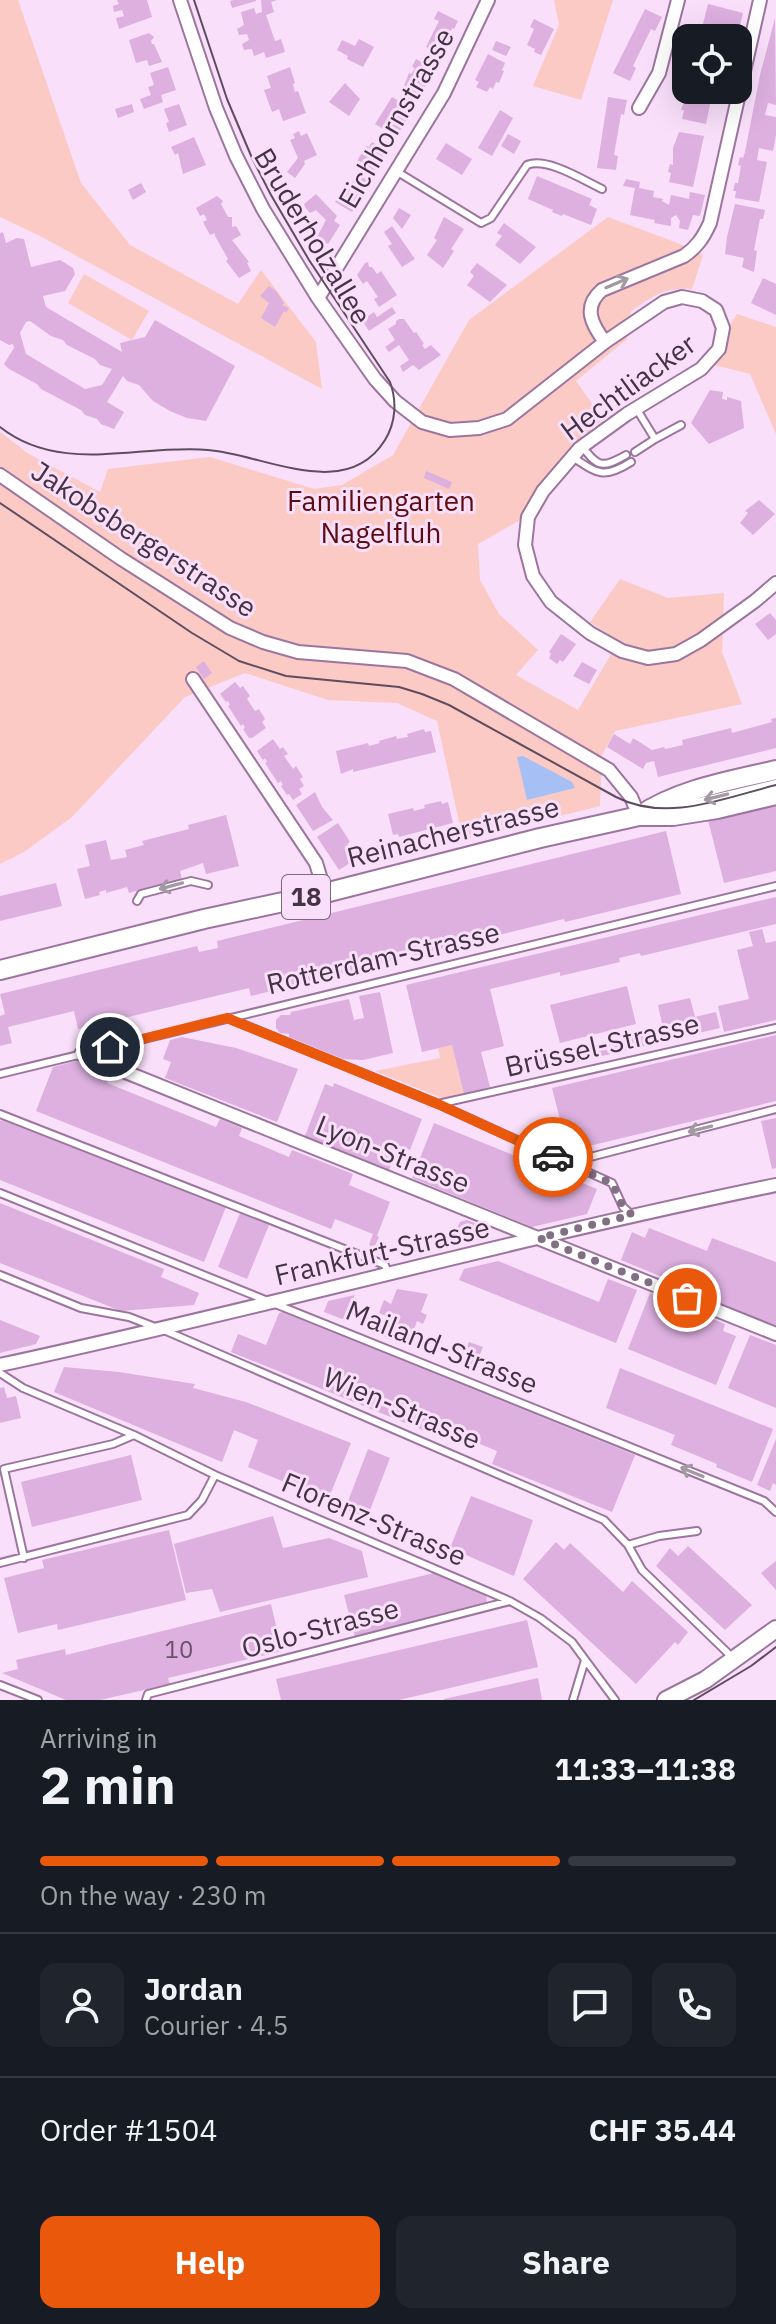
<!DOCTYPE html>
<html lang="en">
<head>
<meta charset="utf-8">
<style>
  body { margin:0; font-family:"IBM Plex Sans",sans-serif; background:#20242c; color:#f1f3f6; height:100vh; display:flex; flex-direction:column; font-size:30px; white-space:nowrap }
  * { box-sizing:border-box; margin:0 }
  p { font-size:26px; color:#9ea1a6 }
  .icon { flex:none; width:44px; height:44px; fill:none; stroke:currentColor; stroke-width:2; stroke-linecap:round; stroke-linejoin:round }
  .map { position:relative; height:1700px; overflow:hidden }
  .sheet { display:flex; flex-direction:column; background:#171b24; flex:1 }
  .sheet>* { flex:none }
  .tools { position:absolute; left:672px; top:24px; display:grid; gap:16px }
  .tools a { display:grid; place-items:center; width:80px; height:80px; border-radius:16px; background:#171b24; box-shadow:0 8px 32px #0002; font-size:40px }
  .pin { position:absolute; display:grid; place-items:center; width:68px; height:68px; color:#fff; margin:-34px; border:4px solid #fff; border-radius:50%; box-shadow:0 2px 8px #0007 }
  .courier { position:absolute; display:grid; place-items:center; width:80px; height:80px; margin:-40px; border:6px solid #ea580c; border-radius:50%; background:#fff; color:#222; box-shadow:0 2px 10px #0007 }
  .headline em { font-style:normal; font-weight:700 }
  .headline div { display:flex; flex-direction:column-reverse }
  .headline { display:flex; align-items:center; justify-content:space-between; height:136px; padding:0 40px }
  h1 { font-size:52px; font-weight:700; line-height:60px }
  .bar { display:grid; grid-template-columns:repeat(4,1fr); gap:12px 8px; align-content:center; height:96px; padding:0 40px }
  .bar i { height:10px; border-radius:6px; background:#363941 }
  .bar .current { background:#ea580c }
  .bar p { grid-column:span 4 }
  .line { display:flex; align-items:center; gap:20px; padding:0 40px; border-top:2px solid #363941 }
  .line div { flex:1 }
  .round { display:grid; place-items:center; flex:none; width:84px; height:84px; border-radius:16px; background:#20242c }
  .cta { display:flex; gap:16px; margin-top:auto; padding:16px 40px }
  .cta a { flex:1; height:92px; border-radius:16px; background:#ea580c; color:#fff; font-size:32px; font-weight:700; line-height:92px; text-align:center }
  .cta a+a { background:#20242c; color:#f1f3f6 }
  .map>svg:first-child { display:block }
</style>
</head>
<body>
<div class="map">
<svg width="776" height="1700" viewBox="0 0 776 1700">
  <rect width="100%" height="100%" fill="#f9dffa"/>
  <path fill="#fbcac5" d="M0,0H18L81,183L130,245L238,304L261,270L316,342L322,389L40,236L0,217Z
    M554,0H613L581,100L533,86L559,25Z
    M608,217L680,244L703,255L692,289C663,287 654,296 631,311L627,339L576,381L603,419L574,445L535,490L522,519L478,544L480,580L499,614L538,650L516,675L578,710L619,641L590,622L620,579L668,598L724,593L722,652L742,704L615,731L602,755L600,806L463,840L437,721L397,703L328,700L245,673L185,697L72,817L24,852L0,864V432L29,454L100,492L108,469L210,457L314,489L342,485L393,455L469,320Z
    M84,274L149,311L132,340L68,303Z
    M737,314L776,327V434L750,374L706,363Z
    M452,1045L464,1094L442,1098L375,1071L440,1058L438,1048Z"/>
  <path fill="#a6c0f6" d="M523,756L572,782L575,788L527,800L517,757Z"/>
  <path fill="#ddb0df" fill-rule="evenodd" d="M117,0H147L152,17L119,29L116,18L124,16L122,10L114,12L113,6L119,4Z
    M234,0H256V1L232,8L230,1Z
    M261,0H277L271,2L274,12L266,15L275,41L281,39L285,52L266,58L264,52L254,56L252,49L244,50L242,44L249,40L247,34L239,35L237,29L244,25L241,12L254,8L256,14L262,12Z
    M708,4L743,13L737,38H703L704,32H701Z
    M645,9L662,17L655,31L651,29L633,66L636,68L630,81L613,73Z
    M438,11L458,21L454,29L452,28L442,55L426,47L439,21L434,19Z
    M775,18L776,105L768,103L765,115L776,117V135L773,151L759,148L757,160L767,162L759,202L735,198L736,191H733L735,183H738L741,166L738,165L740,157L743,158L745,152L760,75Z
    M534,19L554,29L541,55L534,52L535,49L527,45L534,29L530,27Z
    M149,33L154,37L151,41L152,44H154L162,62L149,66L147,60L136,63L129,40Z
    M359,39L374,47L363,67L347,59L348,56L337,50L342,40L355,46Z
    M496,41L511,47L506,56L492,50Z
    M488,54L505,63L502,70L504,71L499,83L496,82L493,89L490,87L487,92L476,87L479,82L475,80Z
    M416,59L435,69L414,105L405,97L408,91L403,89L409,73L411,74L415,68L412,67Z
    M168,67L176,90L161,95L163,102L144,109L140,99L151,95L148,87L154,85L150,73Z
    M290,67L295,83L293,84L294,89L295,92L298,91L306,113L283,121L279,109L272,112L264,90L271,88L267,76Z
    M345,83L360,99L349,116L329,102Z
    M685,90H713L706,124L682,119L684,110H681L687,94H685Z
    M392,97L413,109L396,137L375,124Z
    M608,97L627,100L624,115L621,114L614,155L618,156L616,170L597,168Z
    M132,104L134,112L118,118L115,109Z
    M179,104L187,125L169,132L166,123L169,122L164,109Z
    M500,110L513,118L492,156L478,148Z
    M299,131L301,136L307,133L317,155L304,161L305,164L295,178L287,172L298,158L290,140L295,138L293,134Z
    M679,132L704,136L693,187L669,182L671,173L668,172L670,164L673,165V148Z
    M508,134L521,141L514,154L501,146Z
    M194,137L206,165L183,174L178,153L175,155L171,147Z
    M372,142L386,151L371,176L357,167L360,162L357,161L366,146L369,147Z
    M446,143L472,159L462,175L436,159Z
    M358,173L368,180L353,204L356,206L352,212L335,202L348,182L351,184Z
    M537,176L592,199L589,205L597,209L591,225L563,214L562,216L552,212L553,210L528,199Z
    M626,179L640,182L639,188L654,191L653,197L663,199L662,201L669,205L671,195L689,199L690,192L705,195L700,216L693,215L688,230L679,228L680,221L676,215L671,218V226L654,223L655,220L630,215L635,188L623,186Z
    M141,183L146,192L133,200L128,190Z
    M316,194L337,216L334,221L340,225L328,244L317,237L326,220L316,210L310,213L305,207L304,204Z
    M217,196L223,201L221,204L228,217H232V227L236,226L241,235L232,240L249,262L247,263L251,271L239,278L226,261L228,259L215,236V233L210,235L203,222L207,220L204,214L200,216L196,208Z
    M735,204L765,210L763,219H760L754,250L757,251L754,272L742,267L744,258L725,254L727,237Z
    M399,208L411,215L402,229L393,218Z
    M444,217L464,229L451,249L454,251L443,268L427,255L437,240L434,238Z
    M504,223L536,247L520,264L495,245L502,236L497,233Z
    M392,226L415,259L402,267L388,246L392,244L384,232Z
    M3,232L6,243L17,238L24,239L31,267L60,260L73,268L75,274L65,291L43,296L46,307L122,352L120,343L145,337L155,320L235,366L206,421L187,418L170,411L153,401L139,385L127,381L123,376L107,402L124,412L114,429L101,424L97,419L85,415L81,410L41,389L37,384L9,369L4,364L14,348L13,344L9,345L0,340V233ZM30,321L51,336L63,340L67,345L95,359L100,365L112,369L102,385L85,389L26,354L20,333L26,322Z
    M368,262L369,267H372L377,274L381,271L397,295L379,307L374,299L378,297L367,281L363,284L357,275L365,263Z
    M477,263L507,285L490,302L467,285L474,276L470,272Z
    M763,278L776,284V315L751,303Z
    M269,286L276,291L284,303L282,305L289,308L286,313L284,311L275,327L261,318L269,303L260,296Z
    M392,307L396,313L369,331L362,320L374,312L377,317Z
    M399,319H404L414,333L416,332L424,344L422,345L425,349L431,345L441,355L419,370L413,365L403,372L400,366L409,360L399,345L389,352L385,347L395,340L388,329L396,324V321Z
    M710,390L723,392L722,399L727,400V397L741,401L744,428L709,444L691,423Z
    M426,471L452,482L449,489L424,478Z
    M759,500L775,514L753,535L740,523L748,513L745,511Z
    M770,613L776,620V634L768,640L755,624Z
    M561,634L576,644L563,662L560,660L557,664L549,658L551,654L549,652Z
    M204,661L212,673L204,679L196,667Z
    M582,662L597,670L589,684L573,676Z
    M235,682L240,688L243,686L250,696L247,699L255,711L259,709L265,719L262,722L266,728L252,738H249L243,729L245,728L243,724L241,726L228,706L230,705L228,701L226,702L220,694Z
    M776,718V748L658,777L654,761L646,763L643,769L607,747L614,734L630,744L633,738L652,750L664,747L665,749L683,745L682,740L731,728L732,733L772,722L771,719Z
    M424,729L425,732L431,731L436,752L353,772V769L341,774L336,751L368,743L369,746L380,743L379,741L396,736L397,739L402,738L408,737L407,734Z
    M273,739L280,749L283,747L288,754L284,756L293,769L296,766L303,777L300,779L304,786L299,789L302,794L293,800L289,794L287,795L281,786L283,785L281,781L278,783L265,763L267,762L265,758L263,760L257,751Z
    M315,792L322,807L333,820L313,831L296,805Z
    M441,801L442,804L448,802L453,823L399,837L398,834L393,835L388,814L413,808L414,811L425,808L424,805Z
    M776,803V871L724,883L708,820Z
    M226,815L239,866L206,874L203,863L180,871L184,887L155,894L153,886L129,893L127,887L106,893V890L99,892L100,895L85,899L77,869L90,866L85,845L106,840L111,860L127,857L125,850L144,845L142,841L189,829L188,825Z
    M338,823L350,842L347,844L358,858L339,870L317,837Z
    M666,831L681,894L565,922L564,919L251,996L249,988L78,1029L74,1011L8,1027L12,1043L0,1046V1016L5,1014L0,994L197,946L199,952L218,948L217,941Z
    M56,883L62,906L0,921V896Z
    M776,897V924L641,956L640,953L619,958L620,962L560,976V972L490,989L504,1046L481,1052L490,1087L464,1094L452,1045L422,1052L406,985Z
    M762,929L766,943L776,941V1020L724,1032L718,1006L749,999L737,950L753,946L749,932Z
    M627,986L636,1024L560,1043L550,1005Z
    M380,992L393,1053L363,1060L343,1059L289,1037V1034L280,1033L276,1028V1020L281,1015H290L291,1012L349,999L354,1020L364,1018L359,996Z
    M690,998L695,1017L716,1012L720,1028L539,1071L537,1059L663,1028L658,1005Z
    M776,1035V1101L568,1151L552,1088Z
    M182,1037L236,1048L298,1069L277,1122L165,1078L171,1062L163,1059L170,1040Z
    M76,1061L111,1075L107,1083L216,1127L220,1119L242,1128L239,1136L289,1157L292,1150L353,1174L349,1185L390,1202L377,1236L379,1237L374,1248L369,1245L373,1234L335,1219L331,1229L36,1111L53,1067Z
    M334,1083L422,1119L410,1150L399,1146L389,1170L305,1136L325,1084L333,1087Z
    M4,1117L226,1207L204,1262L0,1180V1120L2,1121Z
    M776,1118V1168L772,1169L761,1121Z
    M434,1123L597,1189L587,1214L532,1227L412,1178Z
    M0,1203L164,1269L161,1277L199,1293L194,1305L121,1311L0,1263Z
    M240,1213L269,1225L247,1279L218,1267Z
    M467,1220L491,1230L490,1237L456,1244L454,1234L460,1222Z
    M649,1228L707,1251L712,1238L776,1262V1327L690,1292L691,1289L621,1260L632,1232L645,1238Z
    M498,1261L599,1302L608,1279L637,1290L616,1343L459,1280L464,1269Z
    M397,1289L428,1294L421,1312L427,1315L423,1324L417,1321L408,1346L379,1334L386,1316L379,1313L384,1300L391,1304Z
    M650,1293L725,1324L723,1331L736,1336L716,1385L628,1349Z
    M355,1295L345,1320L324,1312L328,1301Z
    M282,1312L635,1455L612,1512L492,1464L497,1451L429,1423L425,1431L231,1352L238,1334L266,1345L279,1313Z
    M0,1320L40,1336L36,1344L0,1353Z
    M750,1335L776,1345V1408L728,1388Z
    M469,1342L483,1347L474,1369L460,1364Z
    M64,1367L119,1372L195,1384L193,1388L246,1402L351,1443L328,1500L248,1467L258,1440L234,1430L222,1462L54,1392Z
    M620,1368L773,1429L752,1482L716,1467L717,1464L671,1445L675,1435L606,1408Z
    M4,1387L7,1398L16,1396L21,1418L0,1423V1388Z
    M776,1439V1485L773,1483L770,1491L757,1485Z
    M368,1449L390,1458L367,1518L345,1509Z
    M131,1455L142,1500L32,1527L21,1482Z
    M471,1496L533,1520L514,1576L450,1548Z
    M273,1516L283,1548L329,1538L362,1551L368,1577L220,1612L212,1589L186,1593L174,1544Z
    M169,1530L186,1600L58,1630L57,1624L18,1633L4,1578L44,1568L42,1560Z
    M556,1542L564,1550L570,1543L623,1592L632,1581L688,1632L678,1645L675,1642L636,1684L523,1579Z
    M688,1546L752,1605L725,1630L656,1566L670,1548L678,1556Z
    M776,1561V1590L761,1573Z
    M434,1573L486,1594L487,1605L355,1637L344,1595Z
    M271,1604L282,1651L168,1678L170,1684L100,1700H66L2,1673L18,1669L16,1660L65,1649L66,1655Z
    M527,1620L538,1667L399,1700H281L276,1679Z
    M538,1678L542,1700H444V1699Z"/>
  <g fill="none" stroke-linecap="round" stroke-linejoin="round">
    <g stroke="#9c759e" stroke-width="10">
      <path id="service" d="M396,171L481,223L491,218L527,165C547,157 583,180 602,189
        M655,439L681,425
        M582,446C598,468 603,468 626,455
        M635,452L655,439L636,408
        M574,458C598,474 604,479 631,462
        M670,806L696,802L776,783
        M137,901L141,894L191,881L208,885
        M228,1018L438,1104L612,1183L623,1207L632,1215
        M0,1074L776,886
        M438,1104L776,1028
        M0,1114L385,1265L388,1274
        M567,1163L776,1109
        M0,1193L764,1501L776,1512
        M0,1275L81,1308L129,1317L155,1327
        M166,1331L604,1520L628,1545L642,1570L734,1659
        M0,1373L23,1388L134,1435L215,1475L510,1601L540,1618L572,1642L615,1700
        M628,1545L659,1536L697,1531
        M24,1558L4,1469L113,1444L134,1435
        M0,1563L188,1515L202,1500L215,1475
        M0,1685L38,1700
        M146,1700L148,1694L510,1601
        M573,1700L585,1660"/>
    </g>
    <g stroke="#9c759e" stroke-width="16">
      <path id="minor" d="M180,0L216,108L236,156L263,209L318,298L375,379L395,401L422,422L450,430L479,428L507,419L605,342L664,302L682,297L702,301L716,310L723,328L719,349L701,369L627,414L580,448L543,491L528,517L525,545L533,576L551,602L590,633L622,651L648,658L676,654L701,640L755,601L776,583
        M639,108L659,73L678,0
        M318,298L444,93L488,0
        M605,342C592,325 582,307 602,290L684,256C697,247 703,238 710,223L760,0
        M0,475L120,558L230,628L263,642L298,652L407,661L454,679L609,770L631,797L639,816
        M193,679L316,863L325,893
        M81,1054L776,1334
        M0,1365C260,1309 516,1238 776,1185"/>
    </g>
    <g stroke="#9c759e" stroke-width="20">
      <path id="secondary" d="M666,1700L705,1680L776,1629"/>
    </g>
    <g stroke="#9c759e" stroke-width="22">
      <path id="primary" d="M639,816C679,789 729,781 776,770
        M0,970L204,919L325,893L540,838L639,816H673L717,809L776,795"/>
    </g>
    <use href="#service" stroke="#fff" stroke-width="6"/>
    <use href="#minor" stroke="#fff" stroke-width="12"/>
    <use href="#secondary" stroke="#fff" stroke-width="16"/>
    <use href="#primary" stroke="#fff" stroke-width="18"/>
    <path stroke="#5f4d5f" stroke-width="2" d="M0,427C61,475 137,444 208,450C263,454 346,503 385,440C396,422 397,401 390,382L309,260L271,195L252,158L227,99L194,0
      M0,503L192,633L239,661L286,676L399,687L422,694L449,705L616,797C667,823 724,798 776,785
      M694,1700L751,1666L776,1647"/>
  </g>
  <defs><path id="oneway-shaft" d="M-6 0H5M1.5-3L5.5 0L1.5 3" fill="none" stroke-width="1.6" stroke-linecap="round" stroke-linejoin="round" transform="scale(2)"/></defs>
  <g stroke="#a299a2">
    <use href="#oneway-shaft" transform="translate(617 283) rotate(-23)"/>
    <use href="#oneway-shaft" transform="translate(716 797) rotate(166)"/>
    <use href="#oneway-shaft" transform="translate(171 886) rotate(165)"/>
    <use href="#oneway-shaft" transform="translate(700 1129) rotate(166)"/>
    <use href="#oneway-shaft" transform="translate(692 1472) rotate(-158)"/>
  </g>
  <g fill="none" stroke-linecap="round" stroke-linejoin="round">
    <path stroke="#836f84" stroke-width="8" stroke-dasharray="0 14.4" d="M553,1157L612,1183L623,1207L632,1215L539,1238L687,1298"/>
    <path stroke="#ea580c" stroke-width="10" d="M110,1047L227,1018L438,1104L553,1157"/>
  </g>
  <g text-anchor="middle" stroke-width="6" stroke-linejoin="round" paint-order="stroke">
    <g font-size="24" fill="#6a526b">
      <text x="179" y="1658">10</text>
    </g>
    <rect fill="#f9dffa" stroke="#7a677b" stroke-width="2" x="282" y="875" width="48" height="44" rx="6"/>
    <g font-size="26" font-weight="bold" fill="#434">
      <text x="306" y="906">18</text>
    </g>
    <g font-size="28" fill="#434" stroke="#f9dffa">
      <text transform="translate(396 118) rotate(-60)" y="10">Eichhornstrasse</text>
      <text transform="translate(313 236) rotate(59)" y="10">Bruderholzallee</text>
      <text transform="translate(628 387) rotate(-36)" y="10">Hechtliacker</text>
      <text transform="translate(144 539) rotate(33)" y="10">Jakobsbergerstrasse</text>
      <text transform="translate(453 832) rotate(-14)" y="10">Reinacherstrasse</text>
      <text transform="translate(383 958) rotate(-13)" y="10">Rotterdam-Strasse</text>
      <text transform="translate(602 1045) rotate(-13)" y="10">Brüssel-Strasse</text>
      <text transform="translate(393 1154) rotate(22)" y="10">Lyon-Strasse</text>
      <text transform="translate(382 1251) rotate(-13)" y="10">Frankfurt-Strasse</text>
      <text transform="translate(442 1347) rotate(22)" y="10">Mailand-Strasse</text>
      <text transform="translate(402 1408) rotate(23)" y="10">Wien-Strasse</text>
      <text transform="translate(374 1519) rotate(23)" y="10">Florenz-Strasse</text>
      <text transform="translate(320 1628) rotate(-15)" y="10">Oslo-Strasse</text>
    </g>
    <g font-size="28" fill="#5d0d10" stroke="#f9dffa">
      <text x="381" y="511">Familiengarten<tspan x="381" dy="32">Nagelfluh</tspan></text>
    </g>
  </g>
</svg>
<div class="tools">
<a><svg class="icon" aria-label="locate" viewBox="0 0 24 24"><circle cx="12" cy="12" r="6"/><path d="M12 2v4M12 18v4M2 12h4M18 12h4"/></svg></a>
</div>
<div class="pin" style="left:687px;top:1298px;background:#ea580c"><svg class="icon" aria-label="bag" viewBox="0 0 24 24"><path d="M5 8h14l-1 12H6zM9 8a3 3 0 0 1 6 0"/></svg></div>
<div class="pin" style="left:110px;top:1047px;background:#1f2937"><svg class="icon" aria-label="home" viewBox="0 0 24 24"><path d="M3 11l9-7 9 7M6 9v11h12V9"/></svg></div>
<div class="courier" style="left:553px;top:1157px"><svg class="icon" aria-label="car" viewBox="0 0 24 24"><path d="M5 17H2v-5l4-1 3-4h7l3 4 3 1v5h-3M9 17h6M6 11h13"/><circle cx="7" cy="17" r="2"/><circle cx="17" cy="17" r="2"/></svg></div>
</div>
<section class="sheet">
<div class="headline"><div><h1>2 min</h1><p>Arriving in</p></div><em>11:33–11:38</em></div>
<div class="bar"><i class="current"></i><i class="current"></i><i class="current"></i><i></i><p>On the way · 230 m</p></div>
<div class="line" style="height:144px"><a class="round"><svg class="icon" aria-label="person" viewBox="0 0 24 24"><circle cx="12" cy="8" r="4"/><path d="M4 21q1-7 8-7t8 7"/></svg></a><div><b>Jordan</b><p>Courier · 4.5</p></div><a class="round"><svg class="icon" aria-label="chat" viewBox="0 0 24 24"><path d="M4 5h16v11H9l-5 4z"/></svg></a><a class="round"><svg class="icon" aria-label="phone" viewBox="0 0 24 24"><path d="M5 4h4l2 5-3 2q2 4 5 5l2-3 5 2v4C11 20 4 13 5 4z"/></svg></a></div>
<div class="line" style="height:104px"><div>Order #1504</div><b>CHF 35.44</b></div>
<div class="cta"><a>Help</a><a>Share</a></div>
</section>
</body>
</html>
